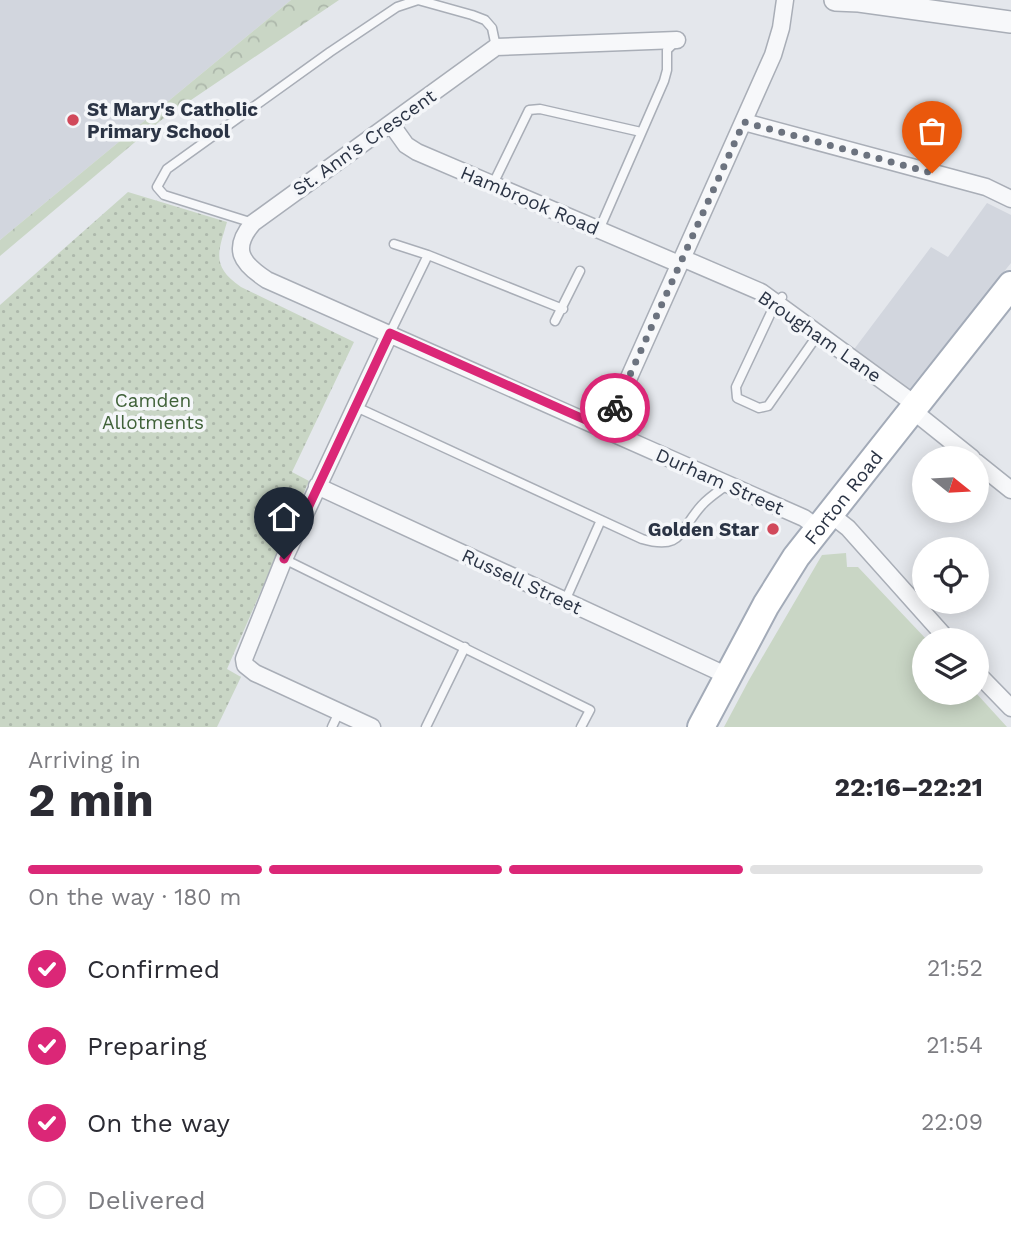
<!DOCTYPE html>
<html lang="en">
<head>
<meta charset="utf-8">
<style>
  body { margin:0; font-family:"Work Sans",sans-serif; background:#f2f2f3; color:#2b2b33; height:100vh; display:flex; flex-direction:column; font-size:26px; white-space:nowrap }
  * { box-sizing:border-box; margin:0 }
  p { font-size:23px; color:#7c7c81 }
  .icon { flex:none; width:38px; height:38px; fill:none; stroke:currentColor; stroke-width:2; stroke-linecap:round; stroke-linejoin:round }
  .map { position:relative; height:727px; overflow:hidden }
  .side { display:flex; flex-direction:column; background:#fff; flex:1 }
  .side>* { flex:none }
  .needle { width:46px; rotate:108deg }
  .buttons { position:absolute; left:912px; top:446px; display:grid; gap:14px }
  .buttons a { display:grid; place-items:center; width:77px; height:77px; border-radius:50%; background:#fff; box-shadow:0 4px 18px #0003; font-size:35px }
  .pin { position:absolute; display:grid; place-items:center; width:60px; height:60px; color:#fff; margin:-72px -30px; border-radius:50% 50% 50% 0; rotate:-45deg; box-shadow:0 0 7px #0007 }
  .pin .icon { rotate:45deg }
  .courier { position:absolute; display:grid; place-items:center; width:70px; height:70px; margin:-35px; border:5px solid #db2777; border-radius:50%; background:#fff; color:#222; box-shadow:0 2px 9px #0007 }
  .headline em { font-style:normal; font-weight:700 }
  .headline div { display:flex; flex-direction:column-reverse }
  .headline { display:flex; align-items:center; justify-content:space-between; height:119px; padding:0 28px }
  h1 { font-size:46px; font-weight:700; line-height:52px }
  .bar { display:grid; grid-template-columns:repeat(4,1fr); gap:10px 7px; align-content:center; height:84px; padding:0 28px }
  .bar i { height:9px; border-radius:5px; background:#e1e1e2 }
  .bar .selected { background:#db2777 }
  .bar p { grid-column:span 4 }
  ol { padding:0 28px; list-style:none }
  li { display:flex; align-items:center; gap:21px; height:77px }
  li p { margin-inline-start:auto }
  li .icon { padding:7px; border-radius:50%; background:#db2777; color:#fff; stroke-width:4 }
  li:last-child { color:#7c7c81 }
  li i { width:38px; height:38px; border:4px solid #e1e1e2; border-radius:50% }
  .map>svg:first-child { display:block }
</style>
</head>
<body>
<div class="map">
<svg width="1011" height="727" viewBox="0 0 1011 727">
  <defs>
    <pattern id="forest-crowns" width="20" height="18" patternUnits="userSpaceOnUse" patternTransform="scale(1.75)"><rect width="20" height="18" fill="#c9d6c5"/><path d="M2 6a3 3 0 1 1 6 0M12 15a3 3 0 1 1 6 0" fill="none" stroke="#adb8ab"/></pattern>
    <pattern id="garden-dots" width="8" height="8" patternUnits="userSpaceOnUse" patternTransform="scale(1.75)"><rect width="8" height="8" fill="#c9d6c5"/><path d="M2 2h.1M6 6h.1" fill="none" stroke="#adb8ab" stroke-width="1.8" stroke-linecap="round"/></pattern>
  </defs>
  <rect width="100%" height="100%" fill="#e4e7ec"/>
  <path fill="#d2d6de" d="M0,0H291L0,240Z
    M987,203L1011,215V263L907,392L852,352L931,247L948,257Z"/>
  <path fill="#c9d6c5" d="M846,553L847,567H858L927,640H924V693H976L1007,727H724L749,680L822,555Z"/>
  <path fill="url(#forest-crowns)" d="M291,0H339L160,121L0,256V240Z"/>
  <path fill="url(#garden-dots)" d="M128,192L227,222C218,253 211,266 241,287L354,342L292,472L309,481L227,669L241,677L217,727H0V305Z"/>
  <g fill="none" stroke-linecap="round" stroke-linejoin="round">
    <g stroke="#a9aeb7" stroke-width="11">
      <path id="service" d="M493,184L529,110L540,109L641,132
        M253,223L164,195L157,187L167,169L330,52L397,7L418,0L472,15L485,20L492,28L496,47
        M599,230L664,81L667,70V50L675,42
        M394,244L428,255L563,309
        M782,297L776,302L736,387L737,398L759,408L768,406L819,333
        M555,321L580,271
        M390,333L428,255
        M354,406L642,539C683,551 679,530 702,505C709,497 719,491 728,484
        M284,559L590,710L581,727
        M565,601L601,520
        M332,727L339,712
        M426,727L465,647"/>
    </g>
    <g stroke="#a9aeb7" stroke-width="19">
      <path id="minor" d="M677,40L496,47L253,223C231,249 241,263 267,280L804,518L818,528
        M744,122L986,187L1011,199
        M391,124L406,145L417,152L679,264
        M682,258L761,292L916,405
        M912,410L972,458
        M606,429L773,55L781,28L785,0
        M976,462L1011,490
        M317,486L728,676
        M830,514L848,528L948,640
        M976,672L1011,708
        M372,727L255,673L245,665L244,659L284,559L390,333"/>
    </g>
    <g stroke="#a9aeb7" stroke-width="24">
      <path id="tertiary" d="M835,0L859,1L1011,22"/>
    </g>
    <g stroke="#a3abb8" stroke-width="30">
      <g id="primary">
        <path id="s1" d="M701,727L766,605L796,557L1011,285"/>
      </g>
    </g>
    <use href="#service" stroke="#f7f8fa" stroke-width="8"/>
    <use href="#minor" stroke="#f7f8fa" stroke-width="16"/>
    <use href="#tertiary" stroke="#f7f8fa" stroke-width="21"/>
    <use href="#primary" stroke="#fff" stroke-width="26"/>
  </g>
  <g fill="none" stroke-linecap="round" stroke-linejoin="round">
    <path stroke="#6c737f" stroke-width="7" stroke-dasharray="0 12.6" d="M615,408L744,122L932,173"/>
    <path stroke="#db2777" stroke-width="9" d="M284,559L390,333L606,429L615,408"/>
  </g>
  <g fill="#d1495b" stroke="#f4f6f9" stroke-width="2.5">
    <circle cx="73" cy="120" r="7"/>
    <circle cx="773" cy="529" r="7"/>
  </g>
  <g text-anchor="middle" stroke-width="7" stroke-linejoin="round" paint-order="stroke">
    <g font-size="19" font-weight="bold" fill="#2b3445" stroke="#f4f6f9" text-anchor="start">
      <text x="87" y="116">St Mary's Catholic<tspan x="87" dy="22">Primary School</tspan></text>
      <text x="759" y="536" text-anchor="end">Golden Star</text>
    </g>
    <g font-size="19" fill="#2b3445" stroke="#f4f6f9">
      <text transform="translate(364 142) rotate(-35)" y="7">St. Ann's Crescent</text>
      <text transform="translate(530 200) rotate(23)" y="7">Hambrook Road</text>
      <text transform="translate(820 336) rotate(35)" y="7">Brougham Lane</text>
      <text transform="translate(720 481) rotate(24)" y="7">Durham Street</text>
      <text dy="7" stroke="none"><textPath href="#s1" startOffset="271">Forton Road</textPath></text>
      <text transform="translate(522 581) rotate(25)" y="7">Russell Street</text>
    </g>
    <g font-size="19" fill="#3f6138" stroke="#f4f6f9">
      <text x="153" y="407">Camden<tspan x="153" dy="22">Allotments</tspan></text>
    </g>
  </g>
</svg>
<div class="buttons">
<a><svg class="needle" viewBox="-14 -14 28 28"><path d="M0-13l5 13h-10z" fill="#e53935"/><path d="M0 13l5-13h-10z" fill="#7c7c81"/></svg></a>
<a><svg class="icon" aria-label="locate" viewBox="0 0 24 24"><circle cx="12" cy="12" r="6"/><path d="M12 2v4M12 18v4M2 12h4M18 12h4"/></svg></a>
<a><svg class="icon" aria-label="layers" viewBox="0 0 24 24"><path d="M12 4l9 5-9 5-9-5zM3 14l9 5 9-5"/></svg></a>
</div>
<div class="pin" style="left:932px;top:173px;background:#ea580c"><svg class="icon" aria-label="bag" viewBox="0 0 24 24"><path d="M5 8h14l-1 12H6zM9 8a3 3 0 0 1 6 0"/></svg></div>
<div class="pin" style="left:284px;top:559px;background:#1f2937"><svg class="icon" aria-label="home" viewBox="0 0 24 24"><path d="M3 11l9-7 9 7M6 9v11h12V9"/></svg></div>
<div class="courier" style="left:615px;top:408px"><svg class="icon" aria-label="bike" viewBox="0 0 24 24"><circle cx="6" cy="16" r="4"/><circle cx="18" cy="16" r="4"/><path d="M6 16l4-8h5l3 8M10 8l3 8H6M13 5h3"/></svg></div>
</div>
<section class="side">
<div class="headline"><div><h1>2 min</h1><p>Arriving in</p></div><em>22:16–22:21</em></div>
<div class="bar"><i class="selected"></i><i class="selected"></i><i class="selected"></i><i></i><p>On the way · 180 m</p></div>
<ol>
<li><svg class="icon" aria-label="check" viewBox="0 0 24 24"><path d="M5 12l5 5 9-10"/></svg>Confirmed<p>21:52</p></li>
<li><svg class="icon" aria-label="check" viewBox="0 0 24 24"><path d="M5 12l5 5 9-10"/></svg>Preparing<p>21:54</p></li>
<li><svg class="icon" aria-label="check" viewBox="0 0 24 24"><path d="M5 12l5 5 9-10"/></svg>On the way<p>22:09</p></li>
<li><i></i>Delivered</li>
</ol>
</section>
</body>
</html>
